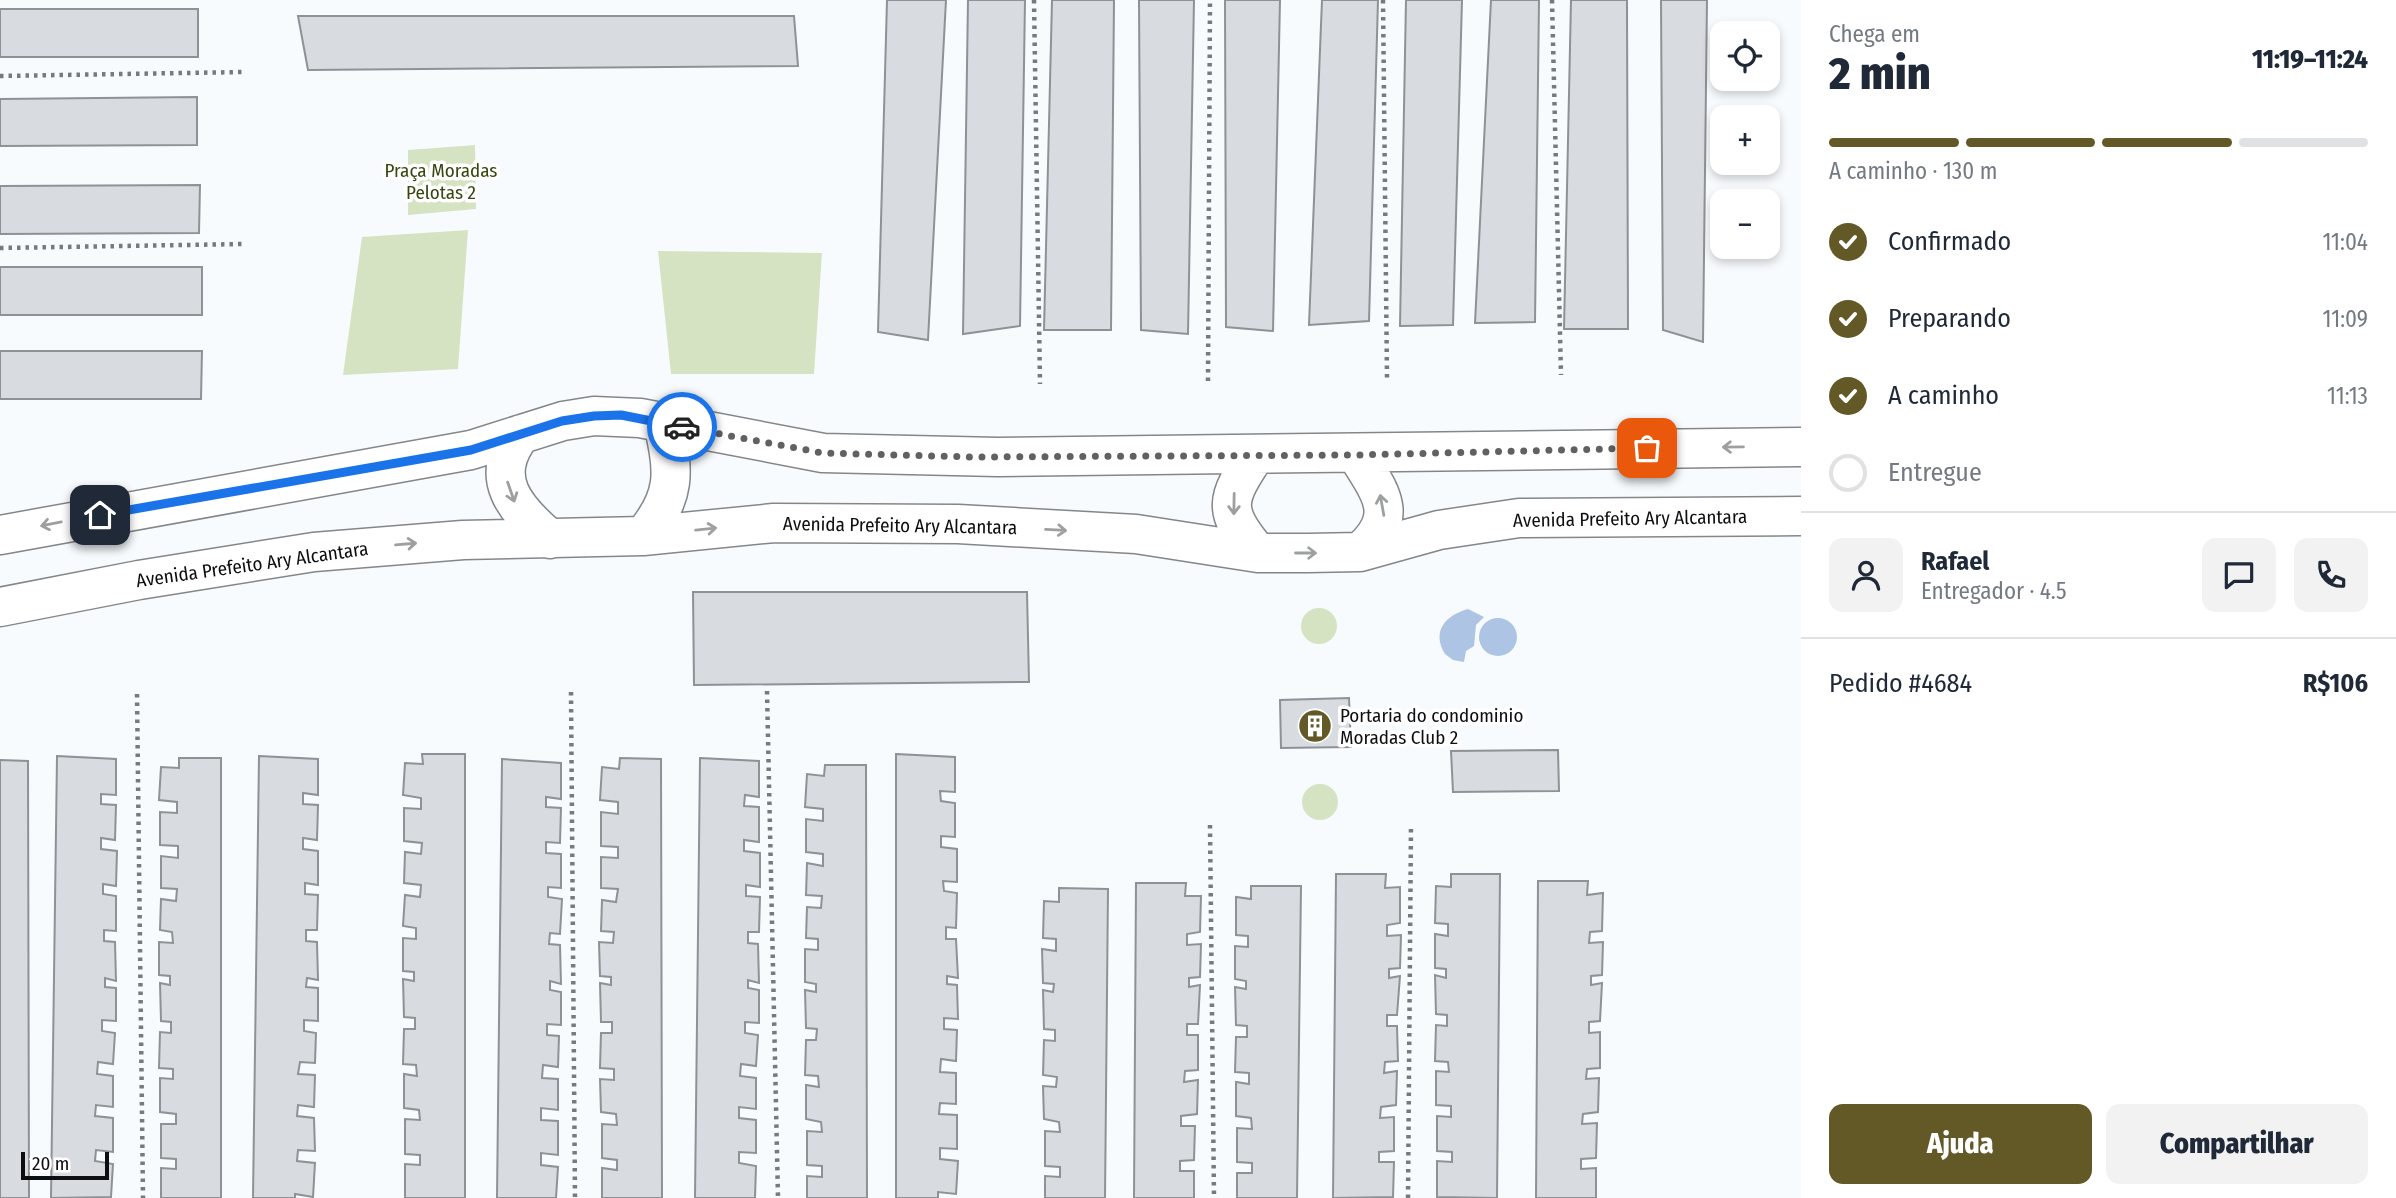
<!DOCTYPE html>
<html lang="pt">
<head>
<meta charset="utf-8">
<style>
  body { margin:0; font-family:"Fira Sans Condensed",sans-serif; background:#f2f2f3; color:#1f2937; height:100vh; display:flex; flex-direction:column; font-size:26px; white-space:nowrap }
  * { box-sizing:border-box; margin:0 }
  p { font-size:23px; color:#747a83 }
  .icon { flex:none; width:38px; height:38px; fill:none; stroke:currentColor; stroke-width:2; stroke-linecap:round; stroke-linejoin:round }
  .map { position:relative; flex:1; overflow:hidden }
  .side { display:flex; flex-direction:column; background:#fff; width:595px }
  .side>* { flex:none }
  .fabs { position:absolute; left:1710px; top:21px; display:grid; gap:14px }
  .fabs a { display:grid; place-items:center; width:70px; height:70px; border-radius:14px; background:#fff; box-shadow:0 4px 10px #0003; font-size:35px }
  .scale { position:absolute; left:21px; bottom:18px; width:88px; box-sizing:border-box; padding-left:7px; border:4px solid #0d0e10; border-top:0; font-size:19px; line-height:24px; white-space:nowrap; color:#0d0e10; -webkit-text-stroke:5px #fff; paint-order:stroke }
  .pin { position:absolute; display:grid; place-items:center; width:60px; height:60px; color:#fff; margin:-30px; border-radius:14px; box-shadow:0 4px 10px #0006 }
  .courier { position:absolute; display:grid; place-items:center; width:70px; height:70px; margin:-35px; border:5px solid #1a73e8; border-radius:50%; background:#fff; color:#222; box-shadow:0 2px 9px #0007 }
  .head em { font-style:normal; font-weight:800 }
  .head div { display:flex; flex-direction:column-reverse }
  .head { display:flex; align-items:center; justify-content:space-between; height:119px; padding:0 28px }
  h1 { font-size:46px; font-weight:800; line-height:52px }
  .bar { display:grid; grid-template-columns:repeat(4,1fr); gap:10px 7px; align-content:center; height:84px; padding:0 28px }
  .bar i { height:9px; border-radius:5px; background:#e0e1e3 }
  .bar .on { background:#635926 }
  .bar p { grid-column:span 4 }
  .line { display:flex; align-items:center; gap:18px; padding:0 28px; border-top:2px solid #e0e1e3 }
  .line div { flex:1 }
  .round { display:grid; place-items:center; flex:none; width:74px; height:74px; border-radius:14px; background:#f2f2f3 }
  ol { padding:0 28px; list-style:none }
  li { display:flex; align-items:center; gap:21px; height:77px }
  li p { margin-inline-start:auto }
  li .icon { padding:7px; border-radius:50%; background:#635926; color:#fff; stroke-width:4 }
  li:last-child { color:#747a83 }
  li i { width:38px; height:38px; border:4px solid #e0e1e3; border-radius:50% }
  .action { display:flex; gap:14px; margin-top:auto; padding:14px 28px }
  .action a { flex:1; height:80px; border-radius:14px; background:#635926; color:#fff; font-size:28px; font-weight:800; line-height:80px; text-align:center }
  .action a+a { background:#f2f2f3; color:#1f2937 }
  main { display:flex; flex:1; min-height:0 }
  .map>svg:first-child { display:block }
</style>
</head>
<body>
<main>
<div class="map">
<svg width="1801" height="1198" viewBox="0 0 1801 1198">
  <rect width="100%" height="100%" fill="#f7fbfe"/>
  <path fill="#d6e3c2" d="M475,145L476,209L408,215V150Z
    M468,230L458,369L343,375L362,237Z
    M658,251L822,253L814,374H671Z
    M1301 626a18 18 0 1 1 36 0a18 18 0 1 1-36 0Z
    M1302 802a18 18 0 1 1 36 0a18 18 0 1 1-36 0Z"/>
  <path fill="#adc4e4" d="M1468,609L1484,617L1476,625L1474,646L1466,651L1464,662L1453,660L1445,654C1431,631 1446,615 1468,609Z
    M1479 637a19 19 0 1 1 38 0a19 19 0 1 1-38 0Z"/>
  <path fill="#d8dce0" stroke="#8e9195" stroke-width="2" d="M887,0H946L928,340L878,332Z
    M968,0H1025L1020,326L963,334Z
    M1052,0H1114L1111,330H1044Z
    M1139,0H1194L1188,334L1141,330Z
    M1225,0H1280L1273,331L1226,327Z
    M1322,0H1378L1369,321L1309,325Z
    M1406,0H1462L1453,325L1400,326Z
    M1491,0H1539L1535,322L1475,323Z
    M1571,0H1627L1628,329H1564Z
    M1661,0H1707L1703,342L1663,330Z
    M0,9H198V57H0Z
    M298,16H794L798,66L308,70Z
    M197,97V145L0,146V99Z
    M200,185L199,233L0,234V186Z
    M0,267H202V315H0Z
    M0,351H202L201,399H0Z
    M693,592H1027L1029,682L694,685Z
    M1349,698L1351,747L1281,748L1280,700Z
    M1558,750L1559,791L1453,792L1451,751Z
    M422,754H465V1198H405V1164L420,1165V1155L405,1154V1119L420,1120L419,1110L404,1108V1074L417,1076L416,1065L403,1064L404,1029H415V1018L404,1017L403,979L414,981V972L403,971V938L416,939V928L403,926L405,895L420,897L421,885L404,883L405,852L421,854L422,843L404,841V808L421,809V798L403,795L405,763L423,764Z
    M896,754L955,757V792L940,791L941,801L955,803V837L941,836V847L957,849V882L943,881L944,891L957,893L956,928L946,927V939H956L958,978L947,976V984L957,985L958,1019L944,1018V1029L957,1030L956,1061L941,1059L940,1072L956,1073V1104L940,1103L939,1114L957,1115V1149L940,1148V1159L958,1161L956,1194L938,1192V1198H896Z
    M57,756L116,759V795L101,794V804L116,805L115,840L101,838V849L117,851L116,886L103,884V894L116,896V931L104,930V941L115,942L116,981L105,978V987L116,988V1021L102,1020V1031L115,1033L113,1064L98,1062L97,1074L113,1076V1107L96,1105L95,1116L113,1118V1152L96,1150L95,1161L113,1164L111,1197L51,1198Z
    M259,756L318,759V795L303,793V804L318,805L317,840L303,838V849L318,851V885L305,883V894L318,895L317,930H306V941L317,942L318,980L307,978L306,987L318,988V1021L304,1020V1031L316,1033L315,1063L300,1062L298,1074L315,1075L314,1107L298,1105L297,1116L314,1118L315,1151L298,1150L297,1161L315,1163L313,1197L295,1194V1198H253Z
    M179,758H221V1198H161V1168L176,1169V1159L161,1158V1124H176V1114L160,1112V1078L173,1079V1069L159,1068L160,1032L171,1033V1022L161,1021L160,983L170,985V976L159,975V942L173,943L172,932L160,930L161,899L176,901L177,889L161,888V856L178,858V846L160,845V812L177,813V802L159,800L161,767L179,768Z
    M620,758L661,759L662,1198H602V1168L617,1170V1160L602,1158V1124L617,1125L616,1114L601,1112L600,1079L614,1080V1069L600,1068L601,1033H612V1022H601L600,983L611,985V977L600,976L599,942L613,943L614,932L601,931L602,900L616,902L618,889L601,888V857L618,858V847L601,846V812L618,814V802L600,800L602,767L619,769Z
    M700,758L759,761V797L745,795L744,806L759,807V842L744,840V851L760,853V887L746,885V896L760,897L759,932H748V943L758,944L759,983L748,980V988L759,990V1023L745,1022V1033L758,1035L756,1066L741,1064L740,1076L756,1078V1109L739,1107V1118L756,1120V1153L739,1152V1163L756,1166L755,1198H695Z
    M502,759L561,763V799L546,797V807L561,808L560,843L546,842V853L561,854V888L548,887V897L562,899L560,934L550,933L549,944L560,945L561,984L550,981V990L561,992V1025L547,1024V1035L559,1036L558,1067L543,1065L542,1078L558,1079V1110L541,1108V1120L558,1121V1155L541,1153V1165L558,1167L556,1198H497Z
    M0,760L28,761L29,1198H0Z
    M825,765H866L867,1198H807V1176L822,1177V1166L807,1165V1131L822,1132L821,1122L806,1119V1085L819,1087L818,1076L805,1075L806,1040H816L817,1029L806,1028L805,990L816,992V984L805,982V949L818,950V939L806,938L807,907L821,908L822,896L806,895L807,863L823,866V854L806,852V819L823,821V809L805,807L807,774L824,776Z
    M1336,874H1386L1385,888L1400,887V923L1387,925V936L1401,935L1400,968L1389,969V978L1400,976L1397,1015H1387V1026H1397L1398,1061L1385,1062L1384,1073L1397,1071L1396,1105L1381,1107L1380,1118L1394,1117V1151L1379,1152V1162H1394L1393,1197L1333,1198Z
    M1451,874H1500L1497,1198L1437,1197V1161L1452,1162V1152L1437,1151V1116L1451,1117V1106L1436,1105V1071L1449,1072L1448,1062L1435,1061L1436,1025L1447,1026V1015L1436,1014L1435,975L1446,978V969L1435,968V934L1448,936V924L1435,923L1436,886L1451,887Z
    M1538,881H1588L1587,895L1603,893L1602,931L1590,932L1589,943L1603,942L1602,975L1591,976V985L1602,983L1600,1021L1589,1022V1033L1600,1032V1068L1587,1069L1586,1079L1599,1078L1598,1112L1583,1114L1582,1124L1597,1123L1596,1158L1581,1159V1169L1596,1168V1198H1536Z
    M1136,883H1186L1185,896H1201L1200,932L1187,934V945L1201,944L1200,977L1189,978V987L1200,985L1198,1024H1187V1035H1198V1070L1185,1071L1184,1082L1198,1080L1197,1114L1181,1116V1126H1195L1194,1160L1180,1161V1171H1194V1198H1134Z
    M1251,886H1301L1297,1198H1237V1173H1252V1163L1237,1162V1128L1252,1129L1251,1118L1236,1116V1082L1249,1084V1073L1235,1072L1236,1037H1247V1026L1236,1025L1235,987L1246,989V981L1235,979V946L1248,947V936L1236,935V897L1251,899Z
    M1059,888L1108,889L1105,1198H1045V1176L1060,1177V1167L1045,1166V1131L1060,1132L1059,1122L1044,1119L1043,1086L1056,1087L1057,1077L1043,1075L1044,1040L1055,1041V1030L1044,1029L1043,990L1053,992L1054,984L1043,983L1042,949L1056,951V939L1043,938L1044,901L1059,902Z"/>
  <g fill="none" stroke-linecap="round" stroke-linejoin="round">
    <g stroke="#83878a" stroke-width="41">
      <path id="secondary" d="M521,434C487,478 515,509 550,539
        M1256,454C1226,499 1221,510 1258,553
        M1357,455C1381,494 1401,516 1360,552
        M0,535L471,450L563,421L594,416L640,418L823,453L998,457L1801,447
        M643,536C676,498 675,471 663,424
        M0,607L139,580L314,552L463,540L643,536L774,523L958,524L1136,534L1258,553H1308L1360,552L1439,530L1519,518L1801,516"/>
    </g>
    <path stroke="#777a7c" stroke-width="4.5" stroke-dasharray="3.5 5" stroke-linecap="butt" d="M1034,0L1040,384
      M1383,0L1387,378
      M1552,0L1561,375
      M0,76L244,72
      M0,248L244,244
      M1208,381L1210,0
      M767,691L778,1198
      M571,692L575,1198
      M137,694L143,1198
      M1210,825L1214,1198
      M1408,1198L1411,824"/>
    <use href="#secondary" stroke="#fff" stroke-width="38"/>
  </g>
  <defs><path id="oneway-shaft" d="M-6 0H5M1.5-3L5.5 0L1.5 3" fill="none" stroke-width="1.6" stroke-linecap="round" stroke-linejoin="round" transform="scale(1.75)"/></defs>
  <g stroke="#9e9f9f">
    <use href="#oneway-shaft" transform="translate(1733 447) rotate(179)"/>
    <use href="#oneway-shaft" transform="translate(511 492) rotate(71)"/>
    <use href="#oneway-shaft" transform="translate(1234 504) rotate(91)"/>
    <use href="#oneway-shaft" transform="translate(1382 505) rotate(-100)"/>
    <use href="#oneway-shaft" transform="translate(51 524) rotate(169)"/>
    <use href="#oneway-shaft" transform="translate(706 529) rotate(-6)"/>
    <use href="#oneway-shaft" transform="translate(1056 530) rotate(3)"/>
    <use href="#oneway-shaft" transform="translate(406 544) rotate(-5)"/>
    <use href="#oneway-shaft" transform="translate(1306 553)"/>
  </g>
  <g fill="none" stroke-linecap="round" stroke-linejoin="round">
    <path stroke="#5f6163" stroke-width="7" stroke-dasharray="0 12.6" d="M682,427L823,453L973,457L1357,455L1647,448"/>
    <path stroke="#1a73e8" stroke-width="9" d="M100,515L471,450L562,421L594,416L621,415L682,427"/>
  </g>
  <defs>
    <g id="building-disc" transform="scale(1.75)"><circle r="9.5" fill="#635926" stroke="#fff"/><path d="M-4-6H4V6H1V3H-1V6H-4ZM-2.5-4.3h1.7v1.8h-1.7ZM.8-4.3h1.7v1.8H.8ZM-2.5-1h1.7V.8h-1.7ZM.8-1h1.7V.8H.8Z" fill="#fff"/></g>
  </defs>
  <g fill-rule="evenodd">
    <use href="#building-disc" x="1315" y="726"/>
  </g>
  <g text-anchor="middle" stroke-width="7" stroke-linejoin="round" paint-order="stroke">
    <g font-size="19" fill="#37470f" stroke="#fff">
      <text x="441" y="177">Praça Moradas<tspan x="441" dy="22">Pelotas 2</tspan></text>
    </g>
    <g font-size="19" fill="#0d0e10" stroke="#fff">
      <text transform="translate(1630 518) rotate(-1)" y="7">Avenida Prefeito Ary Alcantara</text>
      <text transform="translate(900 525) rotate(1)" y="7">Avenida Prefeito Ary Alcantara</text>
      <text transform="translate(252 564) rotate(-8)" y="7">Avenida Prefeito Ary Alcantara</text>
    </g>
    <g font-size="19" fill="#0d0e10" stroke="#fff" text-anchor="start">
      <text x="1340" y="722">Portaria do condominio<tspan x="1340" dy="22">Moradas Club 2</tspan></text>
    </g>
  </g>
</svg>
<div class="fabs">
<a><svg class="icon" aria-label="locate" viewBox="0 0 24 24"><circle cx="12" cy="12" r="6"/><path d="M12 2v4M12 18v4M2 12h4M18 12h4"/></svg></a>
<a>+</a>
<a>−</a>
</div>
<div class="scale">20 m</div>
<div class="pin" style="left:1647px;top:448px;background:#ea580c"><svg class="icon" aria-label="bag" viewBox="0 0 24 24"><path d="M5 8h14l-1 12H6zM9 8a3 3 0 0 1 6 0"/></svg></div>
<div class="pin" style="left:100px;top:515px;background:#1f2937"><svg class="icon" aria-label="home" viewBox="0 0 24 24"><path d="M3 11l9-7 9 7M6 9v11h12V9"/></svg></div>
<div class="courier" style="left:682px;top:427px"><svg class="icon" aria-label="car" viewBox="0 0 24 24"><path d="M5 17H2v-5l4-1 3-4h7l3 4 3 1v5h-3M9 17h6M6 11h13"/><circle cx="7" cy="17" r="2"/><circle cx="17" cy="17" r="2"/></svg></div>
</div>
<section class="side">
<div class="head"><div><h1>2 min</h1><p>Chega em</p></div><em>11:19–11:24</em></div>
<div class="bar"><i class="on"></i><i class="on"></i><i class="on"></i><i></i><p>A caminho · 130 m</p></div>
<ol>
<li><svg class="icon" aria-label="check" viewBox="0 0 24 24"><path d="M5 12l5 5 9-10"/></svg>Confirmado<p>11:04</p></li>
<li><svg class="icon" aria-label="check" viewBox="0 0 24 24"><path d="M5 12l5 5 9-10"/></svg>Preparando<p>11:09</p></li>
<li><svg class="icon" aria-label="check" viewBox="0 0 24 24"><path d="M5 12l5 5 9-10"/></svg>A caminho<p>11:13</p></li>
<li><i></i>Entregue</li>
</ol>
<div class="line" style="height:126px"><a class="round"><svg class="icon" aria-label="person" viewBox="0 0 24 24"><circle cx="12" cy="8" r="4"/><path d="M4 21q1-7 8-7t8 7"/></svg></a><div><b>Rafael</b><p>Entregador · 4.5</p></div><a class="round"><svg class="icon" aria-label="chat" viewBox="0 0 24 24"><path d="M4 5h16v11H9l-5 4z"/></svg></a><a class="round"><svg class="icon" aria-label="phone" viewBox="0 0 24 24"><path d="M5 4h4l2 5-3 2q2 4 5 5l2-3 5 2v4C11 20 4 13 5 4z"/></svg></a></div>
<div class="line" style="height:91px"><div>Pedido #4684</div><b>R$106</b></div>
<div class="action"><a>Ajuda</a><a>Compartilhar</a></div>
</section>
</main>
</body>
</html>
